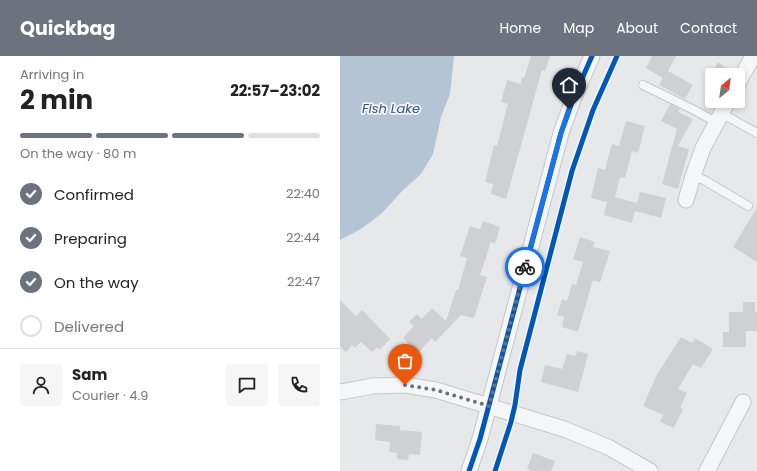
<!DOCTYPE html>
<html lang="en">
<head>
<meta charset="utf-8">
<style>
  body { margin:0; font-family:Poppins,sans-serif; background:#f6f6f6; color:#222; height:100vh; display:flex; flex-direction:column; font-size:15px; white-space:nowrap }
  * { box-sizing:border-box; margin:0 }
  p { font-size:13px; color:#767676 }
  .icon { flex:none; width:22px; height:22px; fill:none; stroke:currentColor; stroke-width:2; stroke-linecap:round; stroke-linejoin:round }
  .map { position:relative; flex:1; overflow:hidden }
  .sheet { display:flex; flex-direction:column; background:#fff; width:340px }
  .sheet>* { flex:none }
  .needle { width:26px; rotate:29deg }
  .fabs { position:absolute; left:365px; top:12px; display:grid; gap:8px }
  .fabs a { display:grid; place-items:center; width:40px; height:40px; border-radius:4px; background:#fff; box-shadow:0 2px 6px #0003; font-size:20px }
  .pin { position:absolute; display:grid; place-items:center; width:34px; height:34px; color:#fff; margin:-41px -17px; border-radius:50% 50% 50% 0; rotate:-45deg; box-shadow:0 0 4px #0007 }
  .pin .icon { rotate:45deg }
  .courier { position:absolute; display:grid; place-items:center; width:40px; height:40px; margin:-20px; border:3px solid #1a73e8; border-radius:50%; background:#fff; color:#222; box-shadow:0 1px 5px #0007 }
  .overview em { font-style:normal; font-weight:700 }
  .overview div { display:flex; flex-direction:column-reverse }
  .overview { display:flex; align-items:center; justify-content:space-between; height:68px; padding:0 20px }
  h1 { font-size:26px; font-weight:700; line-height:30px }
  .bar { display:grid; grid-template-columns:repeat(4,1fr); gap:6px 4px; align-content:center; height:48px; padding:0 20px }
  .bar i { height:5px; border-radius:3px; background:#e0e0e0 }
  .bar .active { background:#6c737f }
  .bar p { grid-column:span 4 }
  .line { display:flex; align-items:center; gap:10px; padding:0 20px; border-top:1px solid #e0e0e0 }
  .line div { flex:1 }
  .round { display:grid; place-items:center; flex:none; width:42px; height:42px; border-radius:4px; background:#f6f6f6 }
  ol { padding:0 20px; list-style:none }
  li { display:flex; align-items:center; gap:12px; height:44px }
  li p { margin-inline-start:auto }
  li .icon { padding:4px; border-radius:50%; background:#6c737f; color:#fff; stroke-width:4 }
  li:last-child { color:#767676 }
  li i { width:22px; height:22px; border:2px solid #e0e0e0; border-radius:50% }
  header { display:flex; align-items:center; gap:24px; box-sizing:border-box; height:56px; padding:0 20px; background:#6c737f; color:#fff }
  header strong { font-size:19px }
  nav { display:flex; gap:22px; margin-inline-start:auto; font-size:14px }
  main { display:flex; flex:1; min-height:0 }
  .map>svg:first-child { display:block }
</style>
</head>
<body>
<header>
<strong>Quickbag</strong>
<nav><a>Home</a><a>Map</a><a>About</a><a>Contact</a></nav>
</header>
<main>
<section class="sheet">
<div class="overview"><div><h1>2 min</h1><p>Arriving in</p></div><em>22:57–23:02</em></div>
<div class="bar"><i class="active"></i><i class="active"></i><i class="active"></i><i></i><p>On the way · 80 m</p></div>
<ol>
<li><svg class="icon" aria-label="check" viewBox="0 0 24 24"><path d="M5 12l5 5 9-10"/></svg>Confirmed<p>22:40</p></li>
<li><svg class="icon" aria-label="check" viewBox="0 0 24 24"><path d="M5 12l5 5 9-10"/></svg>Preparing<p>22:44</p></li>
<li><svg class="icon" aria-label="check" viewBox="0 0 24 24"><path d="M5 12l5 5 9-10"/></svg>On the way<p>22:47</p></li>
<li><i></i>Delivered</li>
</ol>
<div class="line" style="height:72px"><a class="round"><svg class="icon" aria-label="person" viewBox="0 0 24 24"><circle cx="12" cy="8" r="4"/><path d="M4 21q1-7 8-7t8 7"/></svg></a><div><b>Sam</b><p>Courier · 4.9</p></div><a class="round"><svg class="icon" aria-label="chat" viewBox="0 0 24 24"><path d="M4 5h16v11H9l-5 4z"/></svg></a><a class="round"><svg class="icon" aria-label="phone" viewBox="0 0 24 24"><path d="M5 4h4l2 5-3 2q2 4 5 5l2-3 5 2v4C11 20 4 13 5 4z"/></svg></a></div>
</section>
<div class="map">
<svg width="417" height="415" viewBox="0 0 417 415">
  <rect width="100%" height="100%" fill="#e6e8ea"/>
  <path fill="#b4c4d5" d="M0,0H114L110,38L101,61L93,98L81,118L63,134L42,157L21,173L0,184Z"/>
  <path fill="#ced0d3" d="M191,0H210L205,15L202,14L166,143L151,138L153,128L145,126L154,89L157,90L168,48L161,46L167,24L181,28L182,21L184,22Z
    M312,0H336L328,15L353,29L345,43L319,29L323,22L306,12Z
    M378,6L393,17L392,19H370Z
    M330,48L340,53L338,56L353,63L338,90L349,93L338,133L322,128L337,73L321,65Z
    M286,65L305,70L298,97L292,95L285,122L280,121L275,141L297,147L292,167L264,159L267,146L251,142L258,112L265,114L272,88L279,90Z
    M300,136L326,142L321,162L295,155Z
    M417,152V206L393,191Z
    M143,165L160,171L155,188L151,186L140,219L147,221L134,262L121,259L95,286L92,282L78,297L63,282L74,270L69,266L77,258L82,263L92,252L106,265L116,234H118L127,202L120,200L130,170L140,173Z
    M240,181L255,186L253,191L270,195L260,226L253,224L238,276L222,271L224,261L217,259L222,243L227,245L232,228L236,229L243,206L233,203Z
    M0,244L16,260L22,254L50,283L39,294L37,291L32,296L21,286L15,292L12,289L6,296L0,291Z
    M403,246H415V256H417V275H406V291H383V276H389V256H403Z
    M341,281L352,287L355,282L373,293L361,312L353,308L338,333L347,337L340,352L343,353L334,372L320,366L323,359L303,350L317,318Z
    M237,295L248,298L238,336L201,326L205,309L222,313L227,298L235,300Z
    M36,368L60,370V374L82,376L80,399L69,398L68,404L57,403V397L49,396L50,386L35,384Z
    M193,397L215,405L211,415H193L187,413Z"/>
  <g fill="none" stroke-linecap="round" stroke-linejoin="round">
    <g stroke="#c4c6c8" stroke-width="10">
      <path id="service" d="M303,29L354,54L376,66
        M381,57L417,77
        M353,120L364,124L408,150"/>
    </g>
    <g stroke="#c4c6c8" stroke-width="17">
      <path id="minor" d="M398,27L413,0
        M346,144L353,120L363,92L388,45
        M0,336L33,330L65,329L96,334L224,373L268,391L310,415
        M129,415L140,383L221,77L234,41L252,0
        M367,415L403,346"/>
    </g>
    <use href="#service" stroke="#f5f6f7" stroke-width="8"/>
    <use href="#minor" stroke="#f5f6f7" stroke-width="15"/>
    <g stroke="#f4f6f9" stroke-width="8">
      <path id="cycleway" d="M129,415L140,383L221,77L234,41L252,0
        M155,415L171,366L175,349L180,314L232,115L253,54L277,0"/>
    </g>
    <use href="#cycleway" stroke="#0057b8" stroke-width="5"/>
  </g>
  <g fill="none" stroke-linecap="round" stroke-linejoin="round">
    <path stroke="#6c737f" stroke-width="4" stroke-dasharray="0 7.2" d="M65,329L96,334L149,350L185,211"/>
    <path stroke="#1a73e8" stroke-width="5" d="M185,211L221,77L229,53"/>
  </g>
  <g text-anchor="middle" stroke-width="3.5" stroke-linejoin="round" paint-order="stroke">
    <g font-size="13" font-style="italic" fill="#34527a" stroke="#f4f6f9">
      <text x="51" y="57">Fish Lake</text>
    </g>
  </g>
</svg>
<div class="fabs">
<a><svg class="needle" viewBox="-14 -14 28 28"><path d="M0-13l5 13h-10z" fill="#e53935"/><path d="M0 13l5-13h-10z" fill="#767676"/></svg></a>
</div>
<div class="pin" style="left:65px;top:329px;background:#ea580c"><svg class="icon" aria-label="bag" viewBox="0 0 24 24"><path d="M5 8h14l-1 12H6zM9 8a3 3 0 0 1 6 0"/></svg></div>
<div class="pin" style="left:229px;top:53px;background:#1f2937"><svg class="icon" aria-label="home" viewBox="0 0 24 24"><path d="M3 11l9-7 9 7M6 9v11h12V9"/></svg></div>
<div class="courier" style="left:185px;top:211px"><svg class="icon" aria-label="bike" viewBox="0 0 24 24"><circle cx="6" cy="16" r="4"/><circle cx="18" cy="16" r="4"/><path d="M6 16l4-8h5l3 8M10 8l3 8H6M13 5h3"/></svg></div>
</div>
</main>
</body>
</html>
